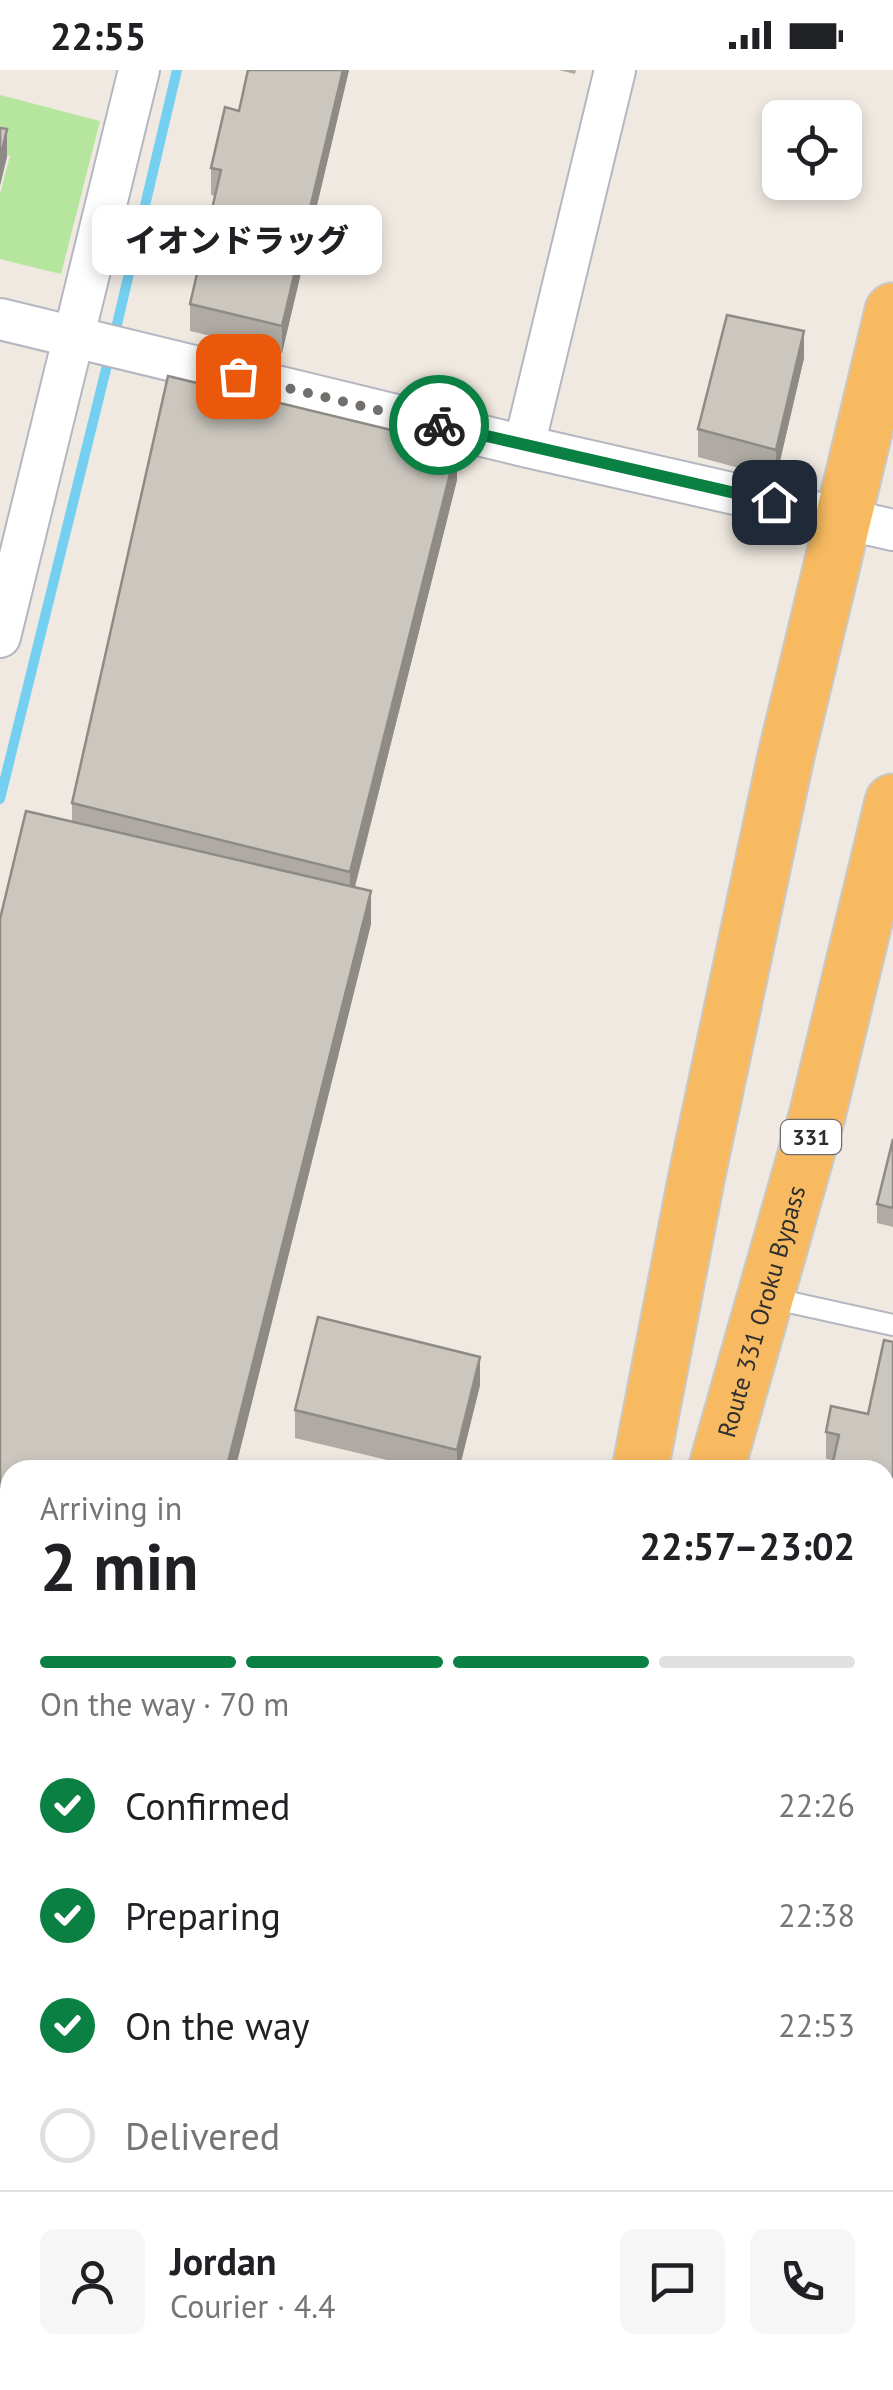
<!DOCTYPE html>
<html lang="en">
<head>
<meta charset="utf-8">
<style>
  body { margin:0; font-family:"PT Sans","Noto Sans JP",sans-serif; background:#f6f6f6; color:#202124; height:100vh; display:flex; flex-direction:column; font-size:38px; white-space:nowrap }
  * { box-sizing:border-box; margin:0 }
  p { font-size:32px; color:#757577 }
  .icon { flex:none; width:55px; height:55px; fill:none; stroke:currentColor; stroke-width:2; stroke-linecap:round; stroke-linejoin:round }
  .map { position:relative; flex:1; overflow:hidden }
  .sheet { position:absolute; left:0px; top:1390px; width:895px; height:930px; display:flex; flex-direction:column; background:#fff; border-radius:30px 30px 0 0; box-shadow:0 5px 15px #0003 }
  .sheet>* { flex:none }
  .controls { position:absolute; left:762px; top:30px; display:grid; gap:20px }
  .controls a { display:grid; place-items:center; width:100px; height:100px; border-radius:15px; background:#fff; box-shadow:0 5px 15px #0003; font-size:50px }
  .pin { position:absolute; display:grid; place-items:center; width:85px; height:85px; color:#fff; margin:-42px; border-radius:20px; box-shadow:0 5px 15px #0006 }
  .courier { position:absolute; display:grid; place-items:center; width:100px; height:100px; margin:-50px; border:8px solid #0b8043; border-radius:50%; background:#fff; color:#222; box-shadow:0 2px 12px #0007 }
  .bubble { position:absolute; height:70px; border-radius:15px; background:#fff; box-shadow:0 5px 15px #0003; font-size:32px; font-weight:800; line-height:70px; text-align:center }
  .overview em { font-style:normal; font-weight:800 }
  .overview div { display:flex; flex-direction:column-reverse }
  .overview { display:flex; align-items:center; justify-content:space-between; height:170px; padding:0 40px }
  h1 { font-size:65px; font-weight:800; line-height:75px }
  .bar { display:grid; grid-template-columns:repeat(4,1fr); gap:15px 10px; align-content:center; height:120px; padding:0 40px }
  .bar i { height:12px; border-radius:8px; background:#e0e0e0 }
  .bar .active { background:#0b8043 }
  .bar p { grid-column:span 4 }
  .line { display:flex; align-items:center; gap:25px; padding:0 40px; border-top:2px solid #e0e0e0 }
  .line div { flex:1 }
  .round { display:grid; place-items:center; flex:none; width:105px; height:105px; border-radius:15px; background:#f6f6f6 }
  ol { padding:0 40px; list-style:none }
  li { display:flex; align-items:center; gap:30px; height:110px }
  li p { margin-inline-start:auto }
  li .icon { padding:10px; border-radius:50%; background:#0b8043; color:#fff; stroke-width:4 }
  li:last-child { color:#757577 }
  li i { width:55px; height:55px; border:5px solid #e0e0e0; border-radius:50% }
  .status { display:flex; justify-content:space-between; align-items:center; height:70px; padding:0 50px; background:#fff; direction:ltr }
  .status svg { height:28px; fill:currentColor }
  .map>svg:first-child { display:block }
</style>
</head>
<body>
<div class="status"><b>22:55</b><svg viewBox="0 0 49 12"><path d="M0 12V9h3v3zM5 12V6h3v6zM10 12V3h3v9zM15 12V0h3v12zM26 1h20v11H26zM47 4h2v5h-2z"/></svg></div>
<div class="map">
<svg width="893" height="2320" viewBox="0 0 893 2320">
  <rect width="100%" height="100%" fill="#efe9e1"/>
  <path fill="#e3e1e8" d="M544,2310H824L821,2320H542Z"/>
  <path fill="#b6e59e" d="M0,25L100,51L61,204L0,189V124L10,86L0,83Z
    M893,2150V2262L885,2260V2183Z"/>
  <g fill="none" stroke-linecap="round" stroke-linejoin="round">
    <path stroke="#75cff0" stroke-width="10" d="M114,267L177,0
      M0,729L110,283"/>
    <g stroke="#b4b7c1" stroke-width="24">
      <path id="service" d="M766,1227L893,1255"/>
    </g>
    <g stroke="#b4b7c1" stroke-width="44">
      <path id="minor" d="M0,249L524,376L893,460
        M524,376L615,0
        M0,567L139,0
        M885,2121L893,2088
        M58,2320L61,2310
        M836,2320L839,2310"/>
    </g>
    <g stroke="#b4b7c1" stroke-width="56">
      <path id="tertiary" d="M0,1819L10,1822
        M885,2030L893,2032"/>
    </g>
    <g stroke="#c9c9c9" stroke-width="59">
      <g id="trunk">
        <path d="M640,1400L697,1105L786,686L893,241"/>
        <path id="s1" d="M716,1400L817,1046L893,732"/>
        <path d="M393,2320L395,2310"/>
        <path d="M514,2320L517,2310"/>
      </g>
    </g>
    <use href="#service" stroke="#fff" stroke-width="20"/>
    <use href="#minor" stroke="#fff" stroke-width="40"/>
    <use href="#tertiary" stroke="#fff" stroke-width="52"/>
    <use href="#trunk" stroke="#f8ba60" stroke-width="55"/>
  </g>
  <path fill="#afaba4" d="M248,0H349L282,283L190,261V234L215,126L211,125V98L239,41Z
    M559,0H576L575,4Z
    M804,288L776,408L698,387V359Z
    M457,410L355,817L371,854L235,1400H10V1702L0,1700V849L72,752V733Z
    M893,1069V1157L877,1153V1134Z
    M893,1272V1460L885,1458V1400L826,1389V1362L868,1344Z
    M480,1315L459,1400H429L295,1368V1340Z
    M893,1688V1767L885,1765V1720Z
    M160,2310H262L261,2314L253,2313L251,2320H202Z"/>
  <path fill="#8e8b86" d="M343,0H349L282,283V256Z
    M7,59V87L0,116V89Z
    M804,261V288L776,408V380Z
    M457,376V410L350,836V802Z
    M371,821V854L235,1400H226Z
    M480,1287V1315L459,1400H457V1380Z"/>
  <path fill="#cbc7bf" stroke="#8e8b86" stroke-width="2.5" d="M248,0H343L282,256L190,234L221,100L211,98L225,37L239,41Z
    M0,58L7,59L0,89Z
    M727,245L804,261L776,380L698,359Z
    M168,306L457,376L350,802L72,733Z
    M26,741L371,821L226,1400H10V1668L0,1666V849Z
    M893,1069V1138L877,1134Z
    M318,1247L480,1287L457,1380L295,1340Z
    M884,1270L893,1272V1432L885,1431V1400H831L839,1365L826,1362L831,1336L868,1344Z
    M893,1688V1748L885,1746V1720Z
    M202,2310H251L249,2320Z"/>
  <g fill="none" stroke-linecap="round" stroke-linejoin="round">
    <path stroke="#726f6d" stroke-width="10" stroke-dasharray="0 18" d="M238,306L439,355"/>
    <path stroke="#0b8043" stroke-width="12" d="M439,355L774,432"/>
  </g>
  <g text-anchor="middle" stroke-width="10" stroke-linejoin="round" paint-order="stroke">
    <rect fill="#fff" stroke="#6d6d6d" stroke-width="2.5" x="781" y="1050" width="60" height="34" rx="8"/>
    <g font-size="22" font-weight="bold" fill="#2e2e2e">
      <text x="811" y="1075">331</text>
    </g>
    <g font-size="25" fill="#2e2e2e" stroke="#fff">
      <text dy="9" stroke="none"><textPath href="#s1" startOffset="165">Route 331 Oroku Bypass</textPath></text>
    </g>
  </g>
</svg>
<div class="controls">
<a><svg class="icon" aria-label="locate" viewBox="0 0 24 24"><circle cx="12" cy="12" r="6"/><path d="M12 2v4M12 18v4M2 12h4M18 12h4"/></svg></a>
</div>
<div class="pin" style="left:238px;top:306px;background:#ea580c"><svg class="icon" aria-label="bag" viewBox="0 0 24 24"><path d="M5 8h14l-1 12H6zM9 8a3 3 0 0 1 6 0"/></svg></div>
<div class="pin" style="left:774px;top:432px;background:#1f2937"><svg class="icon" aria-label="home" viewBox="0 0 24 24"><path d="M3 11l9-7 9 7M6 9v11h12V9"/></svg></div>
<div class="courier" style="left:439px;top:355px"><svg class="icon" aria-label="bike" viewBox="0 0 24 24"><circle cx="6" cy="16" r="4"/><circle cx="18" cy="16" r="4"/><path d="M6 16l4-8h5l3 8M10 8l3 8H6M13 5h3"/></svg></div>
<div class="bubble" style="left:92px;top:135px;width:290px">イオンドラッグ</div>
<section class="sheet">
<div class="overview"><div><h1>2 min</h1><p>Arriving in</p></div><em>22:57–23:02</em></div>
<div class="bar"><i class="active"></i><i class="active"></i><i class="active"></i><i></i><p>On the way · 70 m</p></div>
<ol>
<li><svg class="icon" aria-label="check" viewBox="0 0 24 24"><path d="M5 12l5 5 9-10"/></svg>Confirmed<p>22:26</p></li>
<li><svg class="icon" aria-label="check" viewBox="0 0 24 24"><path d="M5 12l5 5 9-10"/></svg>Preparing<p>22:38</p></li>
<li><svg class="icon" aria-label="check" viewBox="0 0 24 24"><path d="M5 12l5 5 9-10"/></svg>On the way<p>22:53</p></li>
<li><i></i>Delivered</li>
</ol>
<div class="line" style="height:180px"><a class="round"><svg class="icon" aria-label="person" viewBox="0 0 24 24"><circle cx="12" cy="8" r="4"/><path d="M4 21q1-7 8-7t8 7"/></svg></a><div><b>Jordan</b><p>Courier · 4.4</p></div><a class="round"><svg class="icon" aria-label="chat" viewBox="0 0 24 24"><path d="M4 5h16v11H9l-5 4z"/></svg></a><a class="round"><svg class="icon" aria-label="phone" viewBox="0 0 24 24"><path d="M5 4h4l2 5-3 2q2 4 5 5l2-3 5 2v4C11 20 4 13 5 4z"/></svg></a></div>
</section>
</div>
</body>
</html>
